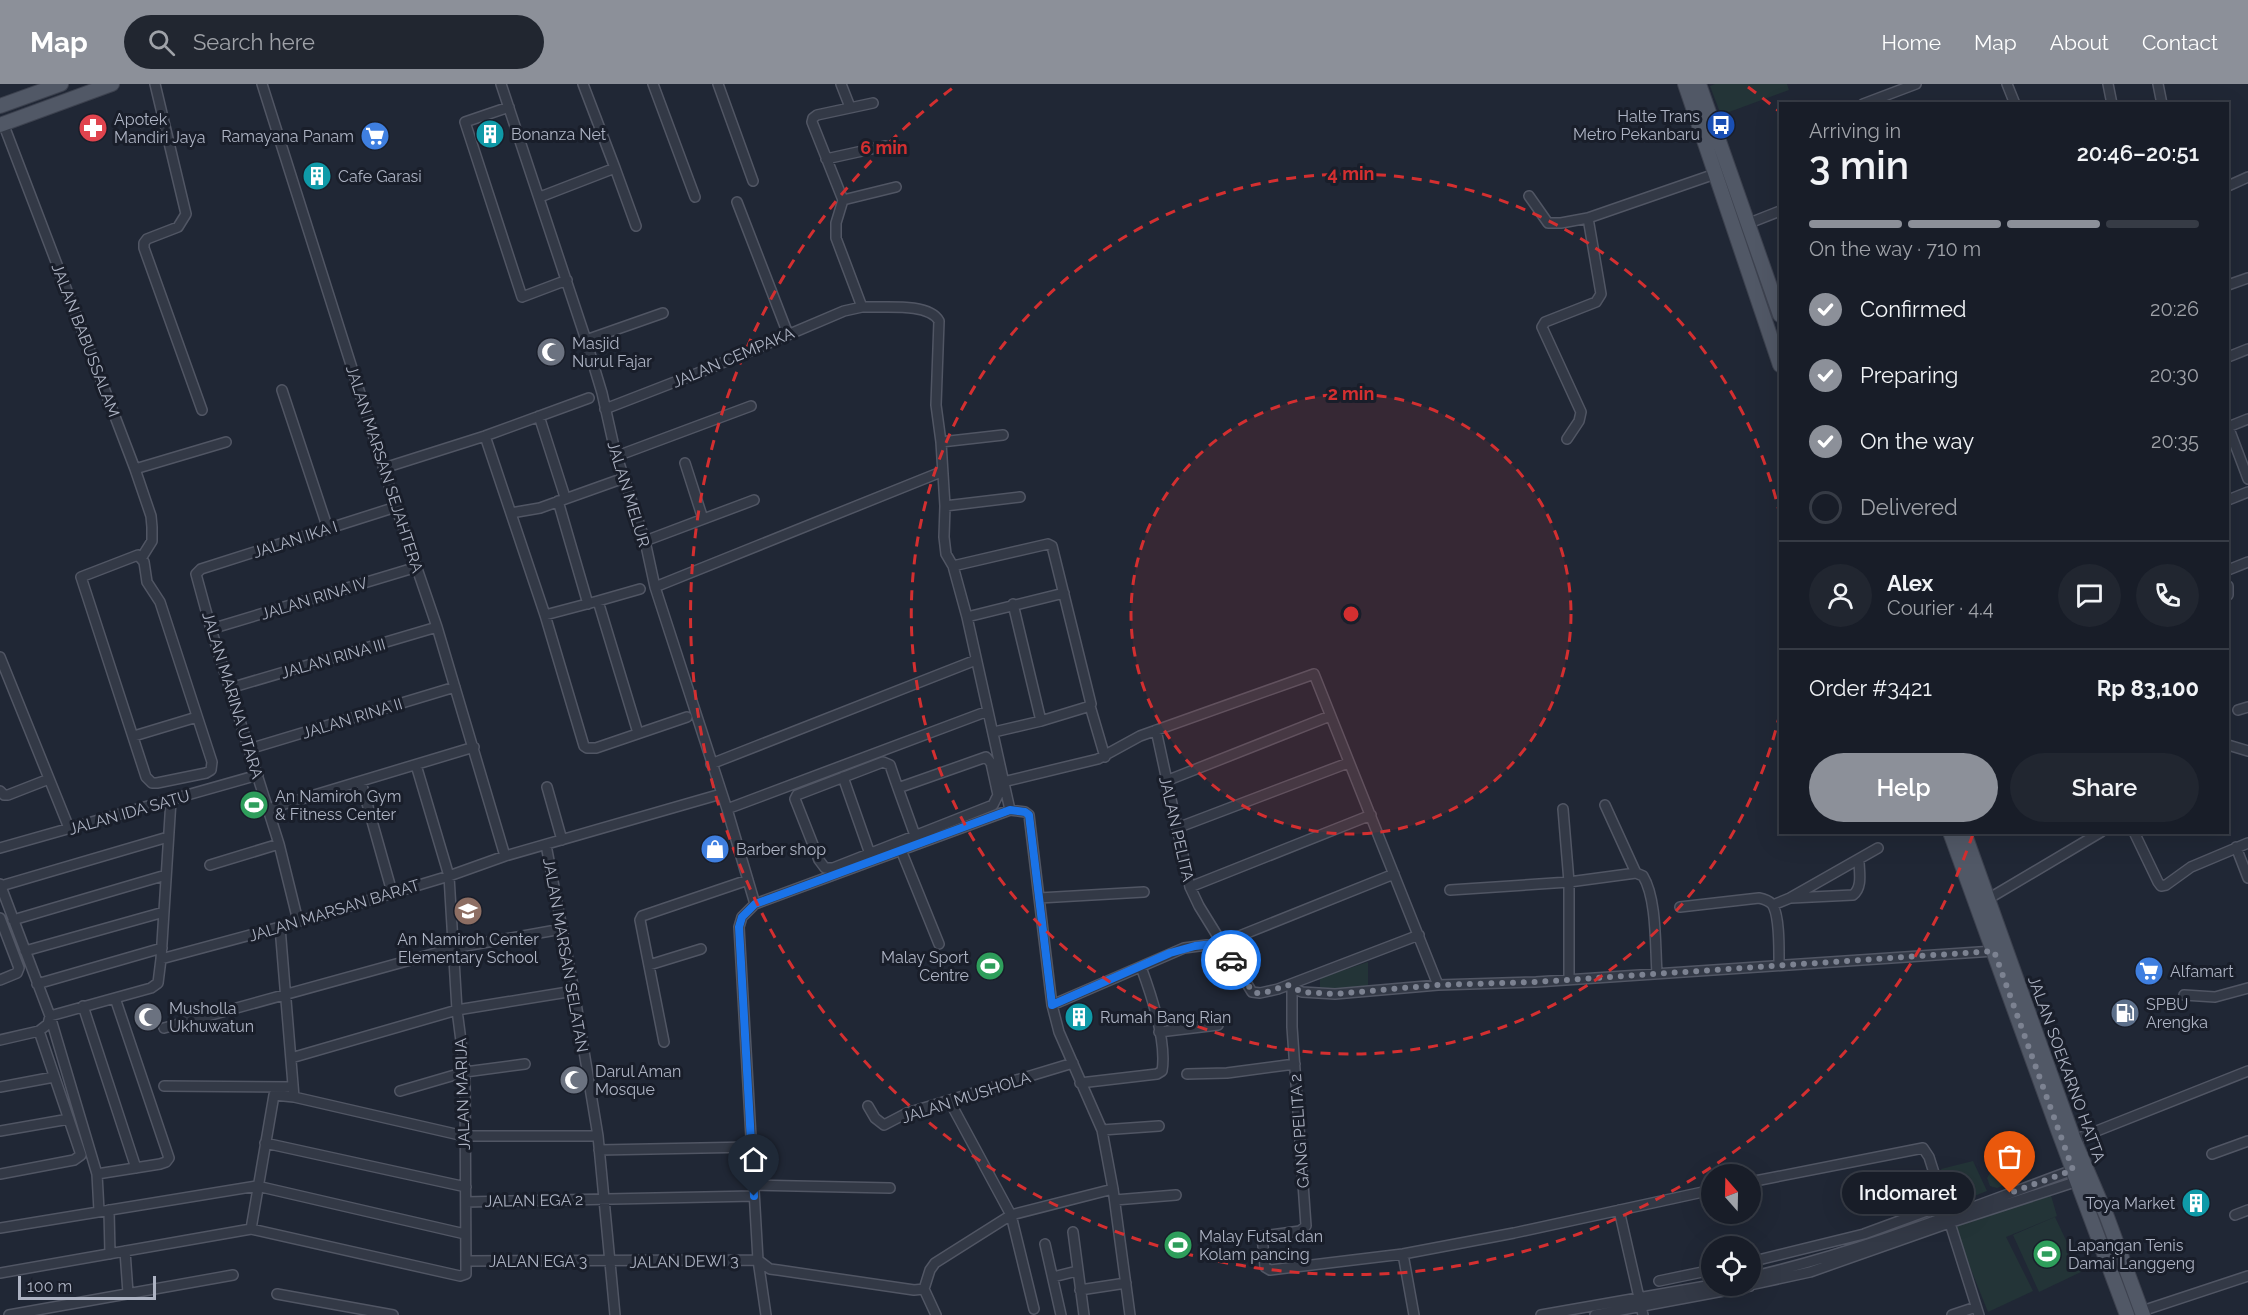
<!DOCTYPE html>
<html lang="en">
<head>
<meta charset="utf-8">
<style>
  body { margin:0; font-family:Raleway,sans-serif; background:#212630; color:#f1f3f6; height:100vh; display:flex; flex-direction:column; font-size:22px; white-space:nowrap }
  * { box-sizing:border-box; margin:0 }
  p { font-size:20px; color:#9fa2a8 }
  .icon { flex:none; width:33px; height:33px; fill:none; stroke:currentColor; stroke-width:2; stroke-linecap:round; stroke-linejoin:round }
  .map { position:relative; flex:1; overflow:hidden }
  .side { position:absolute; left:1779px; top:18px; width:450px; height:732px; display:flex; flex-direction:column; background:#181d28; border-radius:0px; box-shadow:0 6px 24px #0002,0 0 0 2px #363b45 }
  .side>* { flex:none }
  .needle { width:39px; rotate:340deg }
  .buttons { position:absolute; left:1701px; top:1080px; display:grid; gap:12px }
  .buttons a { display:grid; place-items:center; width:60px; height:60px; border-radius:50%; background:#181d28; box-shadow:0 6px 24px #0002,0 0 0 2px #363b45; font-size:30px }
  .scale { position:absolute; left:18px; bottom:15px; width:138px; box-sizing:border-box; padding-left:6px; border:3px solid #adb3c3; border-top:0; font-size:16px; line-height:21px; white-space:nowrap; color:#adb3c3; -webkit-text-stroke:4px #191e2a; paint-order:stroke }
  .pin { position:absolute; display:grid; place-items:center; width:51px; height:51px; color:#fff; margin:-62px -26px; border-radius:50% 50% 50% 0; rotate:-45deg; box-shadow:0 0 6px #0007 }
  .pin .icon { rotate:45deg }
  .courier { position:absolute; display:grid; place-items:center; width:60px; height:60px; margin:-30px; border:4px solid #1a73e8; border-radius:50%; background:#fff; color:#222; box-shadow:0 2px 8px #0007 }
  .bubble { position:absolute; height:42px; border-radius:21px; background:#181d28; box-shadow:0 6px 24px #0002,0 0 0 2px #363b45; font-size:20px; font-weight:600; line-height:42px; text-align:center }
  .overview em { font-style:normal; font-weight:600 }
  .overview div { display:flex; flex-direction:column-reverse }
  .overview { display:flex; align-items:center; justify-content:space-between; height:102px; padding:0 30px }
  h1 { font-size:39px; font-weight:600; line-height:45px }
  .bar { display:grid; grid-template-columns:repeat(4,1fr); gap:9px 6px; align-content:center; height:72px; padding:0 30px }
  .bar i { height:8px; border-radius:4px; background:#363b45 }
  .bar .active { background:#8c9099 }
  .bar p { grid-column:span 4 }
  .line { display:flex; align-items:center; gap:15px; padding:0 30px; border-top:2px solid #363b45 }
  .line div { flex:1 }
  .round { display:grid; place-items:center; flex:none; width:63px; height:63px; border-radius:32px; background:#212630 }
  ol { padding:0 30px; list-style:none }
  li { display:flex; align-items:center; gap:18px; height:66px }
  li p { margin-inline-start:auto }
  li .icon { padding:6px; border-radius:50%; background:#8c9099; color:#fff; stroke-width:4 }
  li:last-child { color:#9fa2a8 }
  li i { width:33px; height:33px; border:3px solid #363b45; border-radius:50% }
  .button { display:flex; gap:12px; margin-top:auto; padding:12px 30px }
  .button a { flex:1; height:69px; border-radius:36px; background:#8c9099; color:#fff; font-size:24px; font-weight:600; line-height:69px; text-align:center }
  .button a+a { background:#212630; color:#f1f3f6 }
  header { display:flex; align-items:center; gap:36px; box-sizing:border-box; height:84px; padding:0 30px; background:#8c9099; color:#fff }
  header strong { font-size:28px }
  nav { display:flex; gap:33px; margin-inline-start:auto; font-size:21px }
  .search { width:420px; height:54px; background:#212630; display:flex; align-items:center; gap:15px; box-sizing:border-box; padding:0 21px; border-radius:33px; color:#9fa2a8; font-size:22px }
  .map>svg:first-child { display:block }
</style>
</head>
<body>
<header>
<strong>Map</strong>
<div class="search"><svg class="icon" aria-label="search" viewBox="0 0 24 24"><circle cx="10" cy="10" r="6"/><path d="M15 15l6 6"/></svg>Search here</div>
<nav><a>Home</a><a>Map</a><a>About</a><a>Contact</a></nav>
</header>
<div class="map">
<svg width="2248" height="1231" viewBox="0 0 2248 1231">
  <rect width="100%" height="100%" fill="#202735"/>
  <path fill="#233437" d="M1715,0H1787L1789,6L1721,31L1710,2Z
    M1368,878V903L1320,906V894Z
    M1973,1077L1987,1107L1951,1121L1941,1085Z
    M1999,1087L2028,1088V1091L1997,1104L1990,1102L1987,1094L1990,1089Z
    M2050,1108L2057,1132L2006,1153L2033,1207L1988,1228L1954,1143Z
    M2055,1133L2081,1188L2039,1208L2013,1151Z"/>
  <g fill="none" stroke-linecap="round" stroke-linejoin="round">
    <g stroke="#515664" stroke-width="12">
      <path id="street" d="M155,0L186,130L178,143L147,155L144,159V164L202,326
        M262,0L396,423L437,543L505,772
        M501,0L586,256L602,309L615,367L645,457L655,503L727,725L755,820
        M653,0L695,113
        M718,0L753,97
        M841,0L850,23
        M2007,0L2015,20
        M2108,0L2112,20
        M2158,0L2162,20
        M873,19L817,31L813,34L812,38L843,116L836,139V154L862,223C882,224 929,218 939,237L936,321L941,358L945,422L944,453L946,470L953,482
        M1863,20L1916,0
        M509,23L465,38L522,213L567,196
        M3,39L135,385L151,432L152,443V457L142,473
        M826,75L885,62
        M615,84L636,142
        M2228,102L2248,93
        M1529,112L1548,139H1561L1588,134
        M540,113L615,84L583,0
        M843,116L896,103
        M737,118L788,250
        M1747,140L1780,127
        M2228,201L2248,194
        M586,256L663,229
        M2228,273L2248,265
        M282,306L328,445
        M605,325L703,287L844,227L862,223
        M539,332L565,413
        M2228,342L2248,395
        M2228,343L2248,335
        M485,352L545,531L584,662L587,664H596L687,633
        M1567,355L1579,337L1581,328L1542,243L1545,238L1596,218L1601,210L1588,134L1715,90
        M941,358L1003,351
        M617,372L751,322
        M685,379L703,435
        M384,384L485,352L589,314
        M135,385L226,358
        M2228,416L2248,408
        M558,417L588,520
        M945,422L1020,413
        M511,429L540,424L624,394
        M645,457L754,416
        M138,471L144,478L147,498L160,518L212,678L211,686L206,689L157,699H152L146,693L81,493Z
        M2228,486L2248,478
        M2228,502V511
        M655,503L941,388
        M598,517L640,505
        M545,531L598,517L638,649
        M967,533L1064,509
        M211,545L417,483
        M0,573L69,744
        M230,604L437,543
        M1090,622L1105,673
        M2238,626L2248,623
        M1156,646L1190,803L1199,822L1252,908L1260,909L1278,905L1419,851
        M994,648L1041,637L1013,520
        M134,652L197,633
        M2228,661L2248,667
        M249,665L455,603
        M711,680L976,576
        M416,681L449,792L457,926L465,988L466,1190L460,1192L251,1145L274,1011L294,1013L464,1052H598
        M843,693L870,770
        M1166,697L1330,632
        M361,698L392,808
        M1003,698L1098,675L1140,652L1314,590L1438,901
        M547,703L562,756
        M898,704L986,673L991,679L998,711L993,721L833,784H825L819,776L795,715L797,711L883,678L890,681C899,708 909,734 918,760
        M0,707L4,711H8L49,695
        M1605,721L1636,789L1643,792C1657,815 1655,862 1657,889
        M268,725L474,663
        M727,725L988,627
        M1563,725L1569,798V895
        M1010,726L967,533L953,482L1048,460L1052,462L1091,620L1087,623L1041,637
        M1177,744L1348,679
        M2134,748L2158,798L2161,802L2166,801L2191,783L2248,759
        M546,761L574,907L598,1052L615,1231
        M2236,763L2248,794
        M0,764L258,691
        M901,766L939,860
        M210,781L279,760
        M0,800L50,932L97,1090L99,1127
        M1,802L168,753
        M1190,803L1371,731
        M1450,806L1569,798L1636,789
        M1039,814L1144,808
        M1791,814L1853,811C1863,803 1859,788 1859,776
        M1988,815L2101,748
        M1773,821L1790,814L1878,764
        M1680,823L1759,814C1764,815 1768,816 1772,820C1780,831 1779,867 1779,881
        M0,834L19,884L17,889L0,896
        M13,836L166,791
        M298,837L279,760L211,545L196,490L201,485L396,423
        M280,843L294,1013
        M25,867L164,828
        M161,875L280,843L449,792L505,772L721,710
        M649,881L701,865
        M37,900L162,864
        M1290,903L1302,908L1335,910L1438,901L1536,898L1994,867
        M1292,905V943L1306,1142L1300,1147L1262,1152L1265,1183L1270,1186L1403,1170L1514,1149L1712,1106
        M2184,911L2215,913L2248,904
        M1052,921L1184,864L1222,859L1394,790
        M83,922L136,1084
        M164,944L454,864L562,845
        M1159,948L1218,941
        M0,956L39,947
        M664,958L640,836L642,832L748,796
        M291,974L457,926L574,907
        M1187,990L1227,989L1295,980
        M1080,999L1157,990L1162,987C1167,958 1151,910 1141,883
        M164,1002L293,1003
        M0,1003L54,993
        M400,1007L465,988L525,980
        M950,1018L1011,1131L1034,1225
        M868,1022L875,1034L884,1041L907,1029L1073,979
        M1102,1046L1159,1042
        M0,1047L69,1035
        M2074,1056L2248,987
        M265,1059L466,1103
        M599,1066L752,1063
        M2212,1070L2248,1057
        M0,1090L74,1076L81,1071L39,947L48,940L50,932L151,904L158,899L161,875L171,716
        M97,1090L160,1080L166,1078L169,1074L115,914
        M1750,1098L1923,1064L1929,1073L1979,1231
        M754,1101L890,1104
        M1115,1116L1176,1111
        M466,1118L754,1112
        M109,1126L110,1170
        M1619,1126L1643,1231
        M2235,1131L2248,1126
        M0,1144L257,1102L465,1150
        M1073,1148L1084,1231
        M1045,1160L1061,1231
        M125,1167L128,1209
        M1403,1170L1414,1231
        M758,1176L770,1185L778,1186L914,1206L924,1205L930,1186L935,1179L1011,1131L1113,1105
        M467,1177L758,1176
        M1750,1178L1864,1150L1943,1121
        M0,1189L251,1145
        M1053,1193L1077,1187
        M1750,1193C1861,1168 1967,1125 2073,1086
        M1659,1197L1712,1186
        M1750,1201L1810,1188L1949,1139L2078,1097
        M924,1205L936,1231
        M1080,1206L1126,1199
        M277,1210L393,1231
        M2142,1227L2248,1192
        M9,1231L233,1191
        M766,1231L758,1176L739,843L742,833L755,820L1010,726L1025,728L1029,731L1052,921L1059,948L1102,1046L1113,1105L1130,1231
        M1541,1231L1712,1201
        M1595,1231L1750,1202
        M1952,1231L1976,1223"/>
    </g>
    <g stroke="#3d424f" stroke-width="16">
      <path id="primary" d="M1685,0L1780,281
        M1699,0L1780,231
        M0,22L61,0
        M0,41L112,0
        M1950,748L2058,1046L2127,1231
        M1964,748L2074,1056L2107,1133L2143,1231"/>
    </g>
    <use href="#street" stroke="#333946" stroke-width="9"/>
    <use href="#primary" stroke="#515866" stroke-width="14"/>
  </g>
  <g fill="none" stroke-linecap="round" stroke-linejoin="round">
    <path stroke="#7c8291" stroke-width="6" stroke-dasharray="0 10.8" d="M1231,876L1244,897L1255,909H1264L1288,901L1302,908L1335,910L1438,901L1536,898L1994,867L2073,1086L2010,1109"/>
    <path stroke="#1a73e8" stroke-width="8" d="M754,1112L739,843L742,833L755,820L1010,726L1025,728L1029,731L1052,921L1170,869L1195,862L1222,859L1231,876"/>
  </g>
  <circle cx="1351" cy="530" r="220" fill="#d42f30" fill-opacity=".12"/>
  <g fill="none" stroke="#d42f30" stroke-width="3" stroke-dasharray="10 8">
    <circle cx="1351" cy="530" r="220"/>
    <path d="M1780 629A440 440 0 1 1 1780 431"/>
    <path d="M1973 750A660 660 0 1 1 954 3M1748 3A660 660 0 0 1 1780 28"/>
  </g>
  <defs>
    <g id="bus-disc" transform="scale(1.5)"><circle r="9.5" fill="#1a4fb4" stroke="#191e2a"/><path d="M-5-6H5V4H4V6H2V4H-2V6H-4V4H-5ZM-3.5-4V0h7V-4ZM-3.5 1.2v1.5H-2V1.2ZM2 1.2v1.5H3.5V1.2Z" fill="#fff"/></g>
    <g id="pharmacy-disc" transform="scale(1.5)"><circle r="9.5" fill="#e0444e" stroke="#191e2a"/><path d="M-2-6h4v4h4v4h-4v4h-4v-4h-4v-4h4Z" fill="#fff"/></g>
    <g id="building-disc" transform="scale(1.5)"><circle r="9.5" fill="#0f9aa8" stroke="#191e2a"/><path d="M-4-6H4V6H1V3H-1V6H-4ZM-2.5-4.3h1.7v1.8h-1.7ZM.8-4.3h1.7v1.8H.8ZM-2.5-1h1.7V.8h-1.7ZM.8-1h1.7V.8H.8Z" fill="#fff"/></g>
    <g id="supermarket-disc" transform="scale(1.5)"><circle r="9.5" fill="#3f7fe0" stroke="#191e2a"/><path d="M-6-5.5h2.5l.6 2H6L4.5 2H-2.5L-4.4-4H-6ZM-1.5 3.2a1.3 1.3 0 1 0 .1 0ZM3 3.2a1.3 1.3 0 1 0 .1 0Z" fill="#fff"/></g>
    <g id="mosque-disc" transform="scale(1.5)"><circle r="9.5" fill="#6b7280" stroke="#191e2a"/><path d="M3.5-4.9A6 6 0 1 0 3.5 4.9A5 5 0 1 1 3.5-4.9Z" fill="#fff"/></g>
    <g id="stadium-disc" transform="scale(1.5)"><circle r="9.5" fill="#2e9e5b" stroke="#191e2a"/><path d="M0-5a6.5 5 0 1 0 0 10a6.5 5 0 1 0 0-10ZM-3.5-1.8h7v3.6h-7Z" fill="#fff"/></g>
    <g id="shop-disc" transform="scale(1.5)"><circle r="9.5" fill="#3f7fe0" stroke="#191e2a"/><path d="M-5-2.5h2.3a2.7 3.5 0 0 1 5.4 0H5L5.5 6h-11ZM-1.5-2.5h3a1.5 2.3 0 0 0-3 0Z" fill="#fff"/></g>
    <g id="school-disc" transform="scale(1.5)"><circle r="9.5" fill="#8d6e63" stroke="#191e2a"/><path d="M0-5L7-2L0 1L-7-2ZM-4 1L0 2.5L4 1V4Q0 6-4 4Z" fill="#fff"/></g>
    <g id="fuel-disc" transform="scale(1.5)"><circle r="9.5" fill="#5c6f8a" stroke="#191e2a"/><path d="M-5.5-6h7V0h2V4h1.3V-2.5L3-4.5l.8-.8L6-3V5H2.5V1h-1V6h-7ZM-4.2-4.7v3.2H.2V-4.7Z" fill="#fff"/></g>
  </defs>
  <g fill-rule="evenodd">
    <use href="#bus-disc" x="1721" y="41"/>
    <use href="#pharmacy-disc" x="93" y="44"/>
    <use href="#building-disc" x="490" y="50"/>
    <use href="#supermarket-disc" x="375" y="52"/>
    <use href="#building-disc" x="317" y="92"/>
    <use href="#mosque-disc" x="551" y="268"/>
    <use href="#stadium-disc" x="254" y="721"/>
    <use href="#shop-disc" x="715" y="765"/>
    <use href="#school-disc" x="468" y="827"/>
    <use href="#stadium-disc" x="990" y="882"/>
    <use href="#supermarket-disc" x="2149" y="887"/>
    <use href="#fuel-disc" x="2125" y="929"/>
    <use href="#mosque-disc" x="148" y="933"/>
    <use href="#building-disc" x="1079" y="933"/>
    <use href="#mosque-disc" x="574" y="996"/>
    <use href="#building-disc" x="2196" y="1119"/>
    <use href="#stadium-disc" x="1178" y="1161"/>
    <use href="#stadium-disc" x="2047" y="1170"/>
  </g>
  <g text-anchor="middle" stroke-width="6" stroke-linejoin="round" paint-order="stroke">
    <g font-size="16" fill="#adb3c3" stroke="#191e2a" text-anchor="start">
      <text x="1700" y="38" text-anchor="end">Halte Trans<tspan x="1700" dy="18">Metro Pekanbaru</tspan></text>
      <text x="114" y="41">Apotek<tspan x="114" dy="18">Mandiri Jaya</tspan></text>
      <text x="511" y="56">Bonanza Net</text>
      <text x="354" y="58" text-anchor="end">Ramayana Panam</text>
      <text x="338" y="98">Cafe Garasi</text>
      <text x="572" y="265">Masjid<tspan x="572" dy="18">Nurul Fajar</tspan></text>
      <text x="275" y="718">An Namiroh Gym<tspan x="275" dy="18">&amp; Fitness Center</tspan></text>
      <text x="736" y="771">Barber shop</text>
      <text x="468" y="861" text-anchor="middle">An Namiroh Center<tspan x="468" dy="18">Elementary School</tspan></text>
      <text x="969" y="879" text-anchor="end">Malay Sport<tspan x="969" dy="18">Centre</tspan></text>
      <text x="2170" y="893">Alfamart</text>
      <text x="2146" y="926">SPBU<tspan x="2146" dy="18">Arengka</tspan></text>
      <text x="169" y="930">Musholla<tspan x="169" dy="18">Ukhuwatun</tspan></text>
      <text x="1100" y="939">Rumah Bang Rian</text>
      <text x="595" y="993">Darul Aman<tspan x="595" dy="18">Mosque</tspan></text>
      <text x="2175" y="1125" text-anchor="end">Toya Market</text>
      <text x="1199" y="1158">Malay Futsal dan<tspan x="1199" dy="18">Kolam pancing</tspan></text>
      <text x="2068" y="1167">Lapangan Tenis<tspan x="2068" dy="18">Damai Langgeng</tspan></text>
    </g>
    <g font-size="16" fill="#adb3c3" stroke="#191e2a">
      <text transform="translate(86 256) rotate(69)" y="6">JALAN BABUSSALAM</text>
      <text transform="translate(733 273) rotate(-23)" y="6">JALAN CEMPAKA</text>
      <text transform="translate(385 385) rotate(72)" y="6">JALAN MARSAN SEJAHTERA</text>
      <text transform="translate(629 410) rotate(73)" y="6">JALAN MELUR</text>
      <text transform="translate(295 455) rotate(-18)" y="6">JALAN IKA I</text>
      <text transform="translate(314 514) rotate(-17)" y="6">JALAN RINA IV</text>
      <text transform="translate(333 574) rotate(-16)" y="6">JALAN RINA III</text>
      <text transform="translate(233 611) rotate(73)" y="6">JALAN MARINA UTARA</text>
      <text transform="translate(352 634) rotate(-17)" y="6">JALAN RINA II</text>
      <text transform="translate(129 728) rotate(-16)" y="6">JALAN IDA SATU</text>
      <text transform="translate(1177 745) rotate(77)" y="6">JALAN PELITA</text>
      <text transform="translate(334 826) rotate(-17)" y="6">JALAN MARSAN BARAT</text>
      <text transform="translate(566 871) rotate(80)" y="6">JALAN MARSAN SELATAN</text>
      <text transform="translate(2067 985) rotate(70)" y="6">JALAN SOEKARNO HATTA</text>
      <text transform="translate(462 1010) rotate(-92)" y="6">JALAN MARIJA</text>
      <text transform="translate(966 1013) rotate(-18)" y="6">JALAN MUSHOLA</text>
      <text transform="translate(1299 1047) rotate(-94)" y="6">GANG PELITA 2</text>
      <text transform="translate(534 1116) rotate(-1)" y="6">JALAN EGA 2</text>
      <text x="538" y="1183">JALAN EGA 3</text>
      <text transform="translate(684 1177) rotate(-1)" y="6">JALAN DEWI 3</text>
    </g>
  </g>
  <circle cx="1351" cy="530" r="9" fill="#d42f30" stroke="#191e2a" stroke-width="3"/>
  <g font-size="18" text-anchor="middle" font-weight="bold" fill="#d42f30" stroke="#191e2a" stroke-width="6" stroke-linejoin="round" paint-order="stroke">
    <text x="884" y="70">6 min</text>
    <text x="1351" y="96">4 min</text>
    <text x="1351" y="316">2 min</text>
  </g>
</svg>
<div class="buttons">
<a><svg class="needle" viewBox="-14 -14 28 28"><path d="M0-13l5 13h-10z" fill="#e53935"/><path d="M0 13l5-13h-10z" fill="#9fa2a8"/></svg></a>
<a><svg class="icon" aria-label="locate" viewBox="0 0 24 24"><circle cx="12" cy="12" r="6"/><path d="M12 2v4M12 18v4M2 12h4M18 12h4"/></svg></a>
</div>
<div class="scale">100 m</div>
<div class="pin" style="left:2010px;top:1109px;background:#ea580c"><svg class="icon" aria-label="bag" viewBox="0 0 24 24"><path d="M5 8h14l-1 12H6zM9 8a3 3 0 0 1 6 0"/></svg></div>
<div class="pin" style="left:754px;top:1112px;background:#1f2937"><svg class="icon" aria-label="home" viewBox="0 0 24 24"><path d="M3 11l9-7 9 7M6 9v11h12V9"/></svg></div>
<div class="courier" style="left:1231px;top:876px"><svg class="icon" aria-label="car" viewBox="0 0 24 24"><path d="M5 17H2v-5l4-1 3-4h7l3 4 3 1v5h-3M9 17h6M6 11h13"/><circle cx="7" cy="17" r="2"/><circle cx="17" cy="17" r="2"/></svg></div>
<div class="bubble" style="left:1842px;top:1088px;width:132px">Indomaret</div>
<section class="side">
<div class="overview"><div><h1>3 min</h1><p>Arriving in</p></div><em>20:46–20:51</em></div>
<div class="bar"><i class="active"></i><i class="active"></i><i class="active"></i><i></i><p>On the way · 710 m</p></div>
<ol>
<li><svg class="icon" aria-label="check" viewBox="0 0 24 24"><path d="M5 12l5 5 9-10"/></svg>Confirmed<p>20:26</p></li>
<li><svg class="icon" aria-label="check" viewBox="0 0 24 24"><path d="M5 12l5 5 9-10"/></svg>Preparing<p>20:30</p></li>
<li><svg class="icon" aria-label="check" viewBox="0 0 24 24"><path d="M5 12l5 5 9-10"/></svg>On the way<p>20:35</p></li>
<li><i></i>Delivered</li>
</ol>
<div class="line" style="height:108px"><a class="round"><svg class="icon" aria-label="person" viewBox="0 0 24 24"><circle cx="12" cy="8" r="4"/><path d="M4 21q1-7 8-7t8 7"/></svg></a><div><b>Alex</b><p>Courier · 4.4</p></div><a class="round"><svg class="icon" aria-label="chat" viewBox="0 0 24 24"><path d="M4 5h16v11H9l-5 4z"/></svg></a><a class="round"><svg class="icon" aria-label="phone" viewBox="0 0 24 24"><path d="M5 4h4l2 5-3 2q2 4 5 5l2-3 5 2v4C11 20 4 13 5 4z"/></svg></a></div>
<div class="line" style="height:78px"><div>Order #3421</div><b>Rp 83,100</b></div>
<div class="button"><a>Help</a><a>Share</a></div>
</section>
</div>
</body>
</html>
